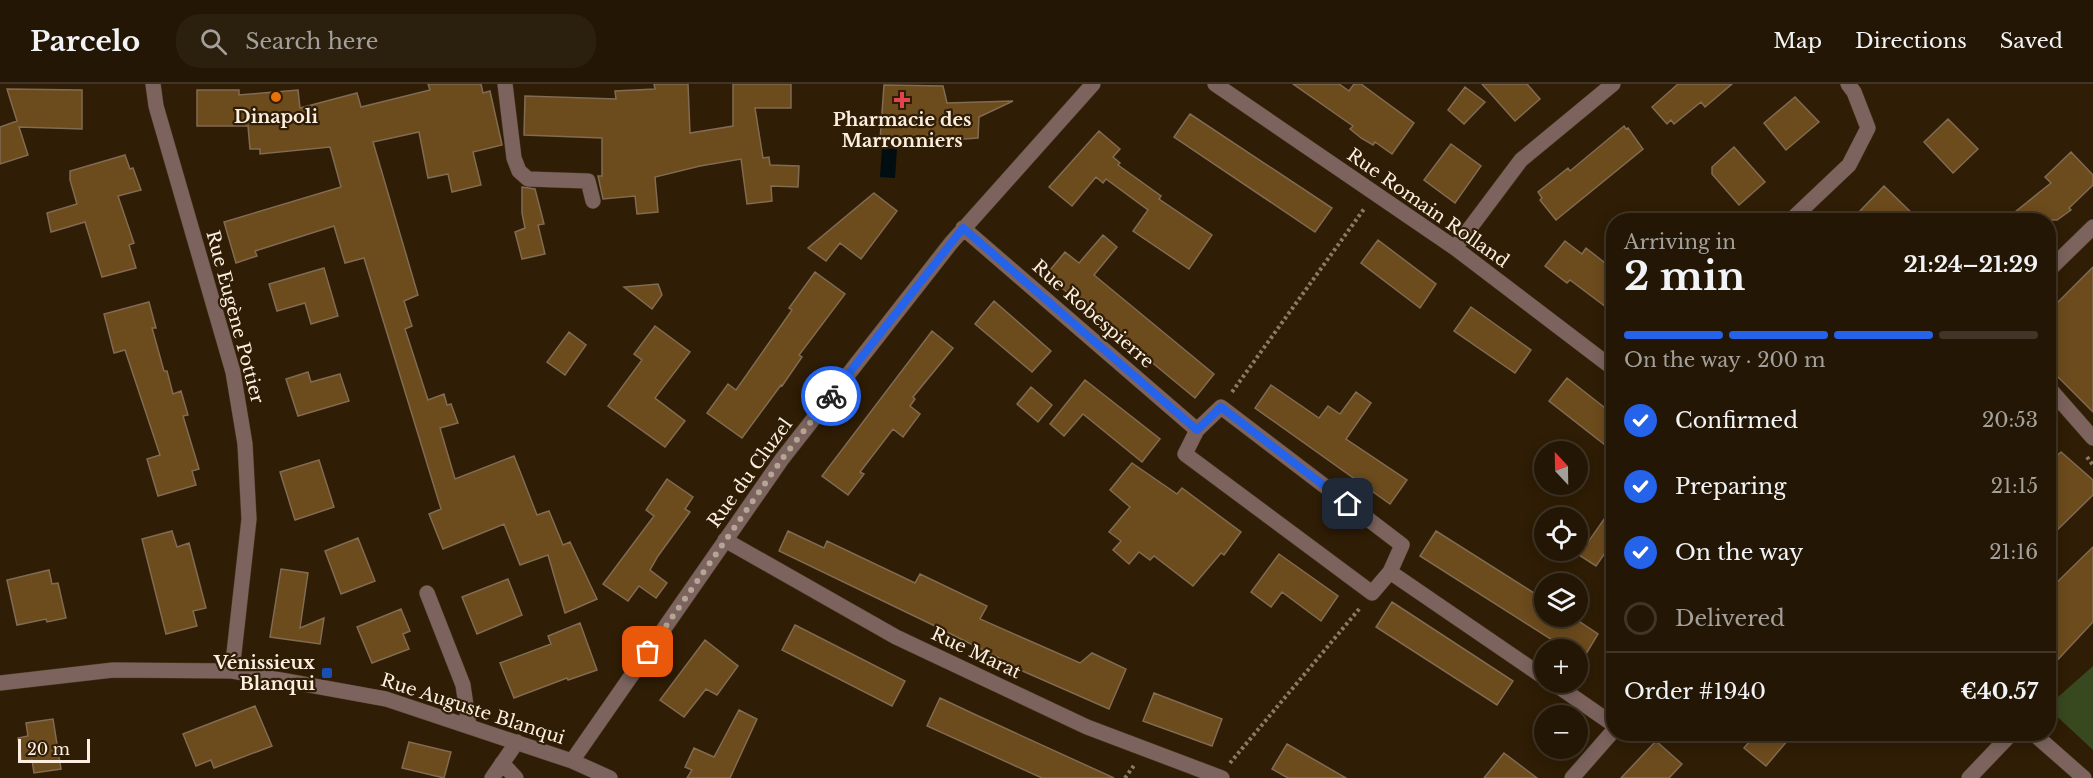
<!DOCTYPE html>
<html lang="en">
<head>
<meta charset="utf-8">
<style>
  body { margin:0; font-family:"Libre Baskerville",serif; background:#2b1f0e; color:#f1f3f6; height:100vh; display:flex; flex-direction:column; font-size:22px; white-space:nowrap }
  * { box-sizing:border-box; margin:0 }
  p { font-size:20px; color:#a39f9a }
  .icon { flex:none; width:33px; height:33px; fill:none; stroke:currentColor; stroke-width:2; stroke-linecap:round; stroke-linejoin:round }
  .map { position:relative; flex:1; overflow:hidden }
  .panel { position:absolute; left:1606px; top:129px; width:450px; height:528px; display:flex; flex-direction:column; background:#231604; border-radius:24px; box-shadow:0 3px 15px #0003,0 0 0 2px #403526 }
  .panel>* { flex:none }
  .needle { width:39px; rotate:338deg }
  .controls { position:absolute; left:1534px; top:357px; display:grid; gap:12px }
  .controls a { display:grid; place-items:center; width:54px; height:54px; border-radius:50%; background:#231604; box-shadow:0 3px 15px #0003,0 0 0 2px #403526; font-size:30px }
  .scale { position:absolute; left:18px; bottom:15px; width:72px; box-sizing:border-box; padding-left:6px; border:3px solid #fcefe1; border-top:0; font-size:16px; line-height:21px; white-space:nowrap; color:#fcefe1; -webkit-text-stroke:4px #2f1d05; paint-order:stroke }
  .pin { position:absolute; display:grid; place-items:center; width:51px; height:51px; color:#fff; margin:-26px; border-radius:12px; box-shadow:0 3px 9px #0006 }
  .courier { position:absolute; display:grid; place-items:center; width:60px; height:60px; margin:-30px; border:4px solid #2563eb; border-radius:50%; background:#fff; color:#222; box-shadow:0 2px 8px #0007 }
  .summary em { font-style:normal; font-weight:700 }
  .summary div { display:flex; flex-direction:column-reverse }
  .summary { display:flex; align-items:center; justify-content:space-between; height:102px; padding:0 18px }
  h1 { font-size:39px; font-weight:700; line-height:45px }
  .bar { display:grid; grid-template-columns:repeat(4,1fr); gap:9px 6px; align-content:center; height:72px; padding:0 18px }
  .bar i { height:8px; border-radius:4px; background:#403526 }
  .bar .selected { background:#2563eb }
  .bar p { grid-column:span 4 }
  .line { display:flex; align-items:center; gap:15px; padding:0 18px; border-top:2px solid #403526 }
  .line div { flex:1 }
  ol { padding:0 18px; list-style:none }
  li { display:flex; align-items:center; gap:18px; height:66px }
  li p { margin-inline-start:auto }
  li .icon { padding:6px; border-radius:50%; background:#2563eb; color:#fff; stroke-width:4 }
  li:last-child { color:#a39f9a }
  li i { width:33px; height:33px; border:3px solid #403526; border-radius:50% }
  header { display:flex; align-items:center; gap:36px; box-sizing:border-box; height:84px; padding:0 30px; background:#231604; border-bottom:2px solid #403526 }
  header strong { font-size:28px }
  nav { display:flex; gap:33px; margin-inline-start:auto; font-size:21px }
  .search { width:420px; height:54px; background:#2b1f0e; display:flex; align-items:center; gap:15px; box-sizing:border-box; padding:0 21px; border-radius:24px; color:#a39f9a; font-size:22px }
  .map>svg:first-child { display:block }
</style>
</head>
<body>
<header>
<strong>Parcelo</strong>
<div class="search"><svg class="icon" aria-label="search" viewBox="0 0 24 24"><circle cx="10" cy="10" r="6"/><path d="M15 15l6 6"/></svg>Search here</div>
<nav><a>Map</a><a>Directions</a><a>Saved</a></nav>
</header>
<div class="map">
<svg width="2093" height="694" viewBox="0 0 2093 694">
  <rect width="100%" height="100%" fill="#2f1d05"/>
  <path fill="#38481f" d="M2093,582V666L2049,625V621Z"/>
  <path fill="#000e11" d="M882,64L897,65L895,94L880,93Z"/>
  <path fill="#6c4b1d" stroke="#816b52" stroke-width="1.5" d="M428,0H481L483,9L490,7L502,61L473,68L481,101L452,108L448,90L428,94L419,48L373,58L418,211L404,217L412,242L405,245L428,316L444,310L447,321L451,320L458,339L440,344L455,395L514,372L537,431L549,427L563,461L570,458L597,515L565,529L548,471L520,481L504,440L443,465L429,430L441,425L364,174L345,179L334,142L255,167L257,172L236,179L224,138L341,103L330,63L260,70V65H250L248,42H197V6H239V11L298,6L300,24L357,9L361,23L430,6Z
    M654,0H688L690,49L733,42V0H791V24H755L763,74L769,73L770,81L799,82L798,103L771,102L772,117L747,120L741,75L700,82L655,93L658,128L637,130L635,112L603,115L598,92H602V54L524,51L525,12L616,15L615,7L655,5Z
    M1293,0H1339L1349,7L1354,0H1361L1414,39L1392,70L1375,58L1373,61L1361,54L1350,45L1353,42Z
    M1482,0H1527L1540,15L1515,37Z
    M1678,0H1732L1705,23L1701,18L1674,40L1671,36L1667,40L1652,23Z
    M884,1L943,2L947,19L1013,17L979,33L978,54L934,57L880,56Z
    M1465,3L1485,18L1464,40L1448,26Z
    M7,5L82,6V45L19,43L28,71L0,80V43L17,37Z
    M1795,13L1819,38L1786,66L1764,39Z
    M1190,30L1332,124L1315,148L1174,53Z
    M1948,35L1978,65L1953,89L1924,58Z
    M1624,42L1626,45L1628,44L1643,65L1556,136L1540,116L1542,114L1538,108L1568,84L1570,87Z
    M1099,47L1120,65L1113,73L1120,79L1118,81L1161,112L1159,115L1212,151L1189,185L1133,147L1148,126L1106,95L1103,99L1096,93L1072,122L1049,103Z
    M1451,60L1481,82L1455,119L1424,96Z
    M1734,63L1765,98L1739,121L1712,90V83Z
    M2071,68L2093,91V101L2069,124L2071,126L2057,136H2005L2051,99L2045,93Z
    M125,71L130,85L133,84L141,106L118,112L134,159L129,161L136,184L102,193L85,138L51,148L47,129L77,120L70,96V87Z
    M1884,102L1919,136H1870L1860,127Z
    M522,103L535,105L544,140L538,141L545,170L522,175L515,148L525,144L522,129Z
    M874,109L897,127L861,175L840,159L826,177L808,164Z
    M1103,151L1117,163L1094,191L1214,290L1195,314L1046,191L1065,168L1079,179Z
    M1378,156L1436,200L1420,224L1361,179Z
    M1565,157L1582,170L1586,164L1614,186V229L1570,196L1567,199L1545,182Z
    M2093,183V328L2049,284V227Z
    M324,184L338,232L311,240L305,219L277,227L269,200Z
    M815,188L845,210L799,271L802,273L782,302L781,301L742,354L707,329L728,300L736,306L792,226L789,224Z
    M658,200L662,211L652,225L624,203Z
    M994,217L1051,267L1032,288L975,240Z
    M149,218L156,244H152L164,287H167L173,310L181,307L188,331L183,332L199,385L192,387L196,401L158,412L147,375L160,371L125,266L114,269L104,230Z
    M1471,223L1531,266L1515,289L1454,247Z
    M655,242L690,268L655,314L685,337L665,363L608,322L642,276L634,270Z
    M932,247L953,264L913,313L915,315L910,322L920,330L903,353L893,345L860,388L864,390L848,411L822,392Z
    M569,248L586,261L565,291L547,278Z
    M308,288L311,298L340,290L349,317L298,332L286,295Z
    M1567,294L1614,331V368L1549,317Z
    M1085,296L1160,355L1142,378L1083,330L1064,352L1050,340Z
    M1271,301L1319,334L1328,322L1340,330L1356,308L1371,319L1346,355L1407,396L1390,420L1255,324Z
    M1031,303L1052,321L1038,338L1017,320Z
    M2061,368L2093,396V411L2049,454V379Z
    M319,376L334,423L295,436L280,388Z
    M1132,379L1177,410L1182,404L1241,448L1224,471L1221,469L1193,502L1154,472L1150,476L1139,468L1129,480L1113,466L1121,457L1109,448L1130,423L1110,406Z
    M667,395L693,413L685,425L690,428L658,472L650,486L667,499L656,514L639,502L628,517L603,500L654,432L646,426Z
    M1614,421V456L1596,482L1579,471Z
    M172,447L177,463L189,459L206,524L193,527L197,542L166,550L142,455Z
    M788,447L824,464L827,457L915,499L920,490L987,522L980,535L1080,579L1092,569L1126,585L1109,625L1009,581L999,574L935,542L779,467Z
    M1436,447L1545,516V532H1571L1598,550L1583,575L1578,572V566H1568L1420,472Z
    M358,454L375,497L341,510L325,467Z
    M2093,463V538L2049,585V506Z
    M1279,470L1338,512L1321,537L1282,508L1271,523L1251,508Z
    M281,485L308,489L300,544L324,534L320,560L270,553Z
    M49,486L52,500L58,499L66,534L47,538L46,535L17,541L7,496Z
    M508,495L522,531L477,550L462,513Z
    M1392,518L1513,597L1497,621L1376,543Z
    M401,525L410,547L403,550L409,565L372,579L357,543Z
    M580,539L597,586L568,596L567,594L514,614L500,579L551,560L548,552Z
    M795,541L905,597L892,622L782,566Z
    M705,556L738,582L717,611L706,605L684,633L660,616Z
    M1154,609L1222,635L1212,662L1143,637Z
    M940,614L974,630L1114,694H1042L927,642Z
    M255,622L272,662L214,684L211,676L196,682L183,650Z
    M739,626L757,635L730,694H687L692,686L685,683L694,664L714,673Z
    M53,635L61,685L34,689L32,676L22,677L18,654L28,652L26,639Z
    M1756,650H1793L1766,682L1744,664Z
    M1656,657L1682,680L1669,694H1621Z
    M409,658L451,668L444,694L402,684Z
    M1287,660L1346,694H1288L1272,685Z
    M1504,669L1537,694H1484Z"/>
  <g fill="none" stroke-linecap="round" stroke-linejoin="round">
    <g stroke="#4c3a24" stroke-width="16">
      <path id="minor" d="M153,0L156,22L233,288L245,360L249,435L232,587
        M505,0L514,74L519,87L528,95L588,97L593,117
        M1215,0L1455,164L1614,285
        M1791,136L1849,81L1868,44L1854,8L1848,0
        M963,144L1197,346
        M1455,164L1521,76L1613,0
        M2049,186L2093,143
        M2049,304L2093,354
        M1221,323L1402,461L1390,488L1372,509L1185,370L1197,346Z
        M725,456L896,553L1087,643L1222,694
        M1390,488L1545,594
        M427,509L463,601L469,642
        M1552,598L1614,641
        M0,599L113,586L232,587L386,615L572,677L610,694
        M2034,650L2084,694
        M572,677L782,375L951,159L1093,0
        M502,679L516,694
        M492,694L517,658
        M1572,694L1614,646
        M1969,694L2011,650"/>
    </g>
    <path stroke="#8a7b67" stroke-width="4" stroke-dasharray="3 3" stroke-linecap="butt" d="M1232,308L1364,125
      M2087,373L2093,381
      M1230,679L1360,524
      M1125,694L1135,680"/>
    <use href="#minor" stroke="#7c635e" stroke-width="15"/>
  </g>
  <g fill="none" stroke-linecap="round" stroke-linejoin="round">
    <path stroke="#b4a694" stroke-width="6" stroke-dasharray="0 10.8" d="M648,568L782,375L831,312"/>
    <path stroke="#2563eb" stroke-width="8" d="M831,312L963,144L1197,346L1221,323L1348,420"/>
  </g>
  <circle fill="#e8710a" stroke="#2f1d05" stroke-width="2" cx="276" cy="13" r="6"/>
  <path fill="#e0444e" stroke="#2f1d05" stroke-width="2" d="M899 7h6v6h6v6h-6v6h-6v-6h-6v-6h6z"/>
  <rect fill="#1a4fb4" stroke="#2f1d05" stroke-width="2" x="321" y="583" width="12" height="12" rx="3"/>
  <g text-anchor="middle" stroke-width="4.5" stroke-linejoin="round" paint-order="stroke">
    <g font-size="18" font-weight="bold" fill="#fcefe1" stroke="#2f1d05">
      <text x="276" y="39">Dinapoli</text>
      <text x="902" y="42">Pharmacie des<tspan x="902" dy="21">Marronniers</tspan></text>
      <text x="315" y="585" text-anchor="end">Vénissieux<tspan x="315" dy="21">Blanqui</tspan></text>
    </g>
    <g font-size="18" fill="#fcefe1" stroke="#2f1d05">
      <text transform="translate(1428 124) rotate(35)" y="6">Rue Romain Rolland</text>
      <text transform="translate(1093 230) rotate(41)" y="6">Rue Robespierre</text>
      <text transform="translate(235 233) rotate(75)" y="6">Rue Eugène Pottier</text>
      <text transform="translate(750 389) rotate(-54)" y="6">Rue du Cluzel</text>
      <text transform="translate(976 569) rotate(25)" y="6">Rue Marat</text>
      <text transform="translate(473 625) rotate(18)" y="6">Rue Auguste Blanqui</text>
    </g>
  </g>
</svg>
<div class="controls">
<a><svg class="needle" viewBox="-14 -14 28 28"><path d="M0-13l5 13h-10z" fill="#e53935"/><path d="M0 13l5-13h-10z" fill="#a39f9a"/></svg></a>
<a><svg class="icon" aria-label="locate" viewBox="0 0 24 24"><circle cx="12" cy="12" r="6"/><path d="M12 2v4M12 18v4M2 12h4M18 12h4"/></svg></a>
<a><svg class="icon" aria-label="layers" viewBox="0 0 24 24"><path d="M12 4l9 5-9 5-9-5zM3 14l9 5 9-5"/></svg></a>
<a>+</a>
<a>−</a>
</div>
<div class="scale">20 m</div>
<div class="pin" style="left:648px;top:568px;background:#ea580c"><svg class="icon" aria-label="bag" viewBox="0 0 24 24"><path d="M5 8h14l-1 12H6zM9 8a3 3 0 0 1 6 0"/></svg></div>
<div class="pin" style="left:1348px;top:420px;background:#1f2937"><svg class="icon" aria-label="home" viewBox="0 0 24 24"><path d="M3 11l9-7 9 7M6 9v11h12V9"/></svg></div>
<div class="courier" style="left:831px;top:312px"><svg class="icon" aria-label="bike" viewBox="0 0 24 24"><circle cx="6" cy="16" r="4"/><circle cx="18" cy="16" r="4"/><path d="M6 16l4-8h5l3 8M10 8l3 8H6M13 5h3"/></svg></div>
<section class="panel">
<div class="summary"><div><h1>2 min</h1><p>Arriving in</p></div><em>21:24–21:29</em></div>
<div class="bar"><i class="selected"></i><i class="selected"></i><i class="selected"></i><i></i><p>On the way · 200 m</p></div>
<ol>
<li><svg class="icon" aria-label="check" viewBox="0 0 24 24"><path d="M5 12l5 5 9-10"/></svg>Confirmed<p>20:53</p></li>
<li><svg class="icon" aria-label="check" viewBox="0 0 24 24"><path d="M5 12l5 5 9-10"/></svg>Preparing<p>21:15</p></li>
<li><svg class="icon" aria-label="check" viewBox="0 0 24 24"><path d="M5 12l5 5 9-10"/></svg>On the way<p>21:16</p></li>
<li><i></i>Delivered</li>
</ol>
<div class="line" style="height:78px"><div>Order #1940</div><b>€40.57</b></div>
</section>
</div>
</body>
</html>
